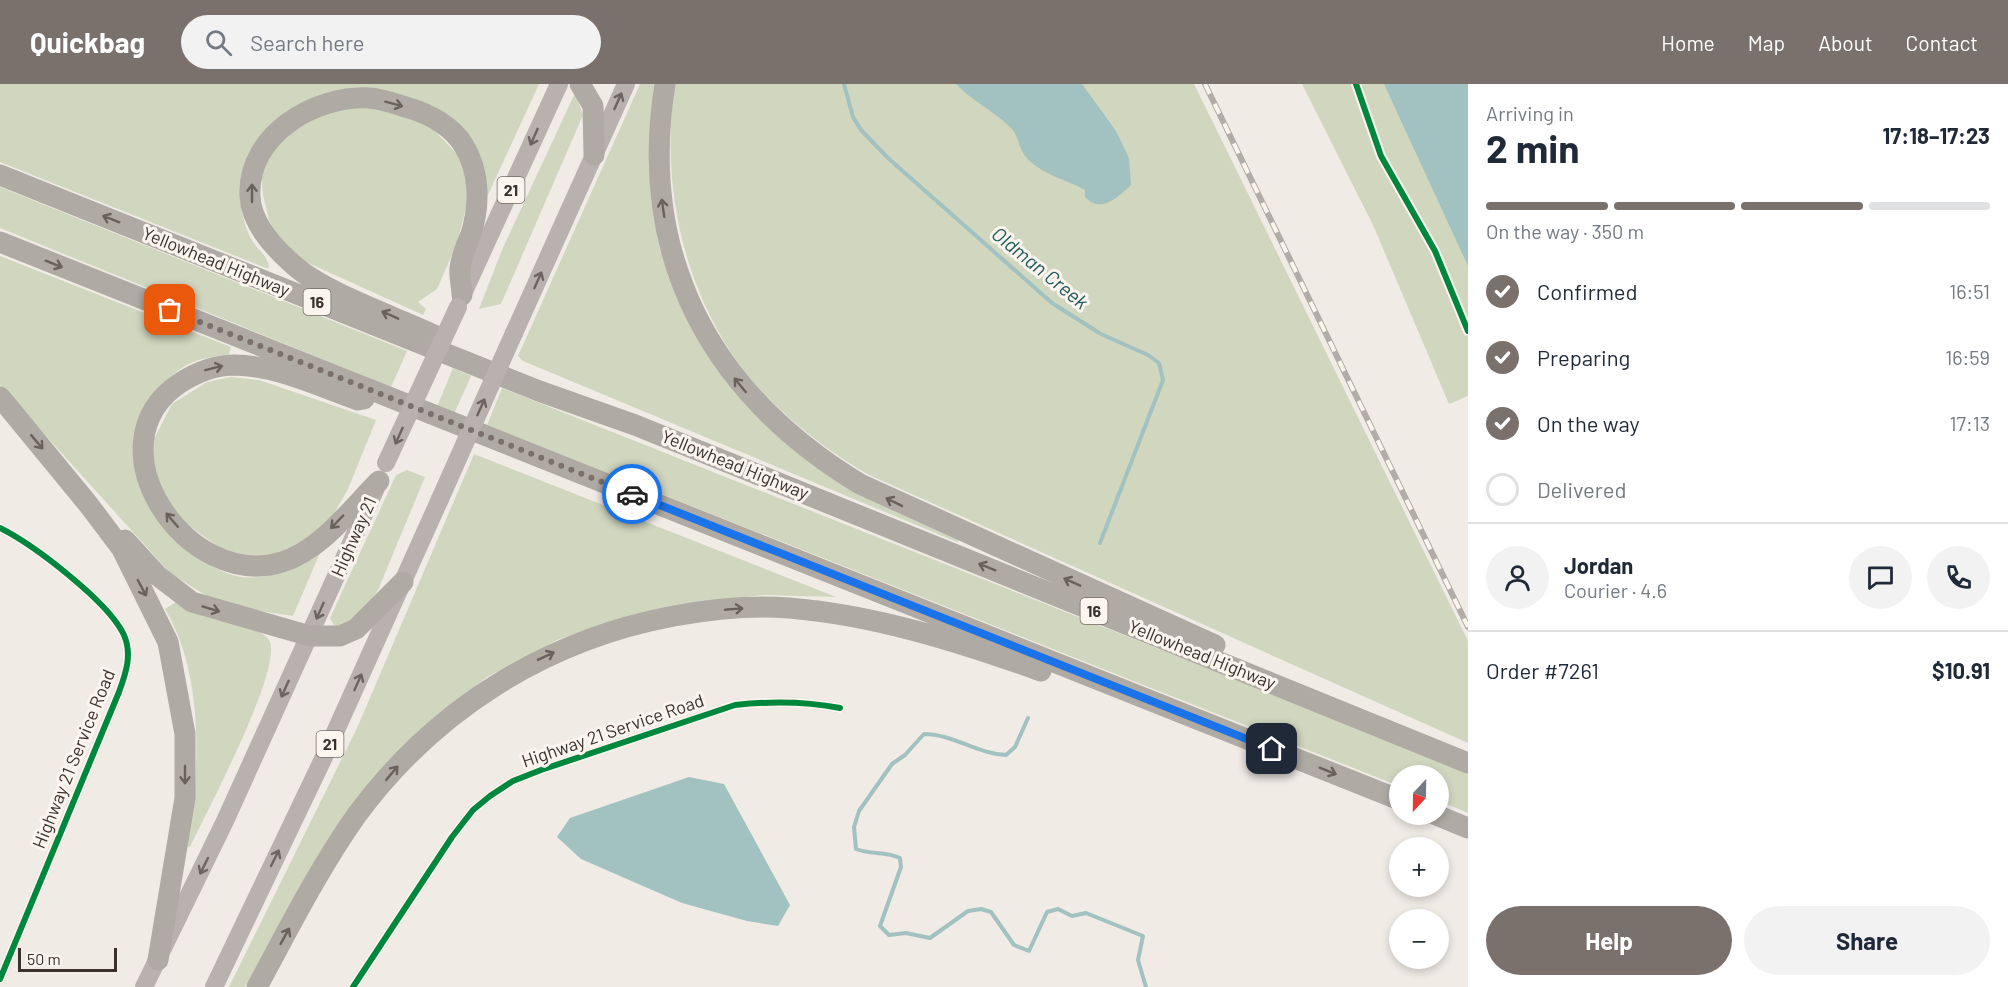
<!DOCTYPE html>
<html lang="en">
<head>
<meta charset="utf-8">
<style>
  body { margin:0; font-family:Barlow,sans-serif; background:#f2f2f3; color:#1f2937; height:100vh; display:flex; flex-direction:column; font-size:22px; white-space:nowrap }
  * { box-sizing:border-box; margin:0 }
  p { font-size:20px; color:#747a83 }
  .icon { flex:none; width:33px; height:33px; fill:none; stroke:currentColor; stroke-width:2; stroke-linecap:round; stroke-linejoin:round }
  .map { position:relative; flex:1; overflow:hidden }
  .details { display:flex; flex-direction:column; background:#fff; width:540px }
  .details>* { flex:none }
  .needle { width:39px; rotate:202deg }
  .tools { position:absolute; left:1389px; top:681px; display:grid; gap:12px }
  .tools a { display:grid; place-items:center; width:60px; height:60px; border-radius:50%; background:#fff; box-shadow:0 3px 9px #0003; font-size:30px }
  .scale { position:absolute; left:18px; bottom:15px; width:99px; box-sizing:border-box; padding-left:6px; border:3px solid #3b302b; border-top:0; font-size:16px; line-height:21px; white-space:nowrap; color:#3b302b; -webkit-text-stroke:4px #fbf5ee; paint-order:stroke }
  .pin { position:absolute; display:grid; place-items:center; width:51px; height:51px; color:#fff; margin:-26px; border-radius:12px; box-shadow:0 3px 9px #0006 }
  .courier { position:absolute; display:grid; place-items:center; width:60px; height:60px; margin:-30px; border:4px solid #1a73e8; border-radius:50%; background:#fff; color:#222; box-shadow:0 2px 8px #0007 }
  .headline em { font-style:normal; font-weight:700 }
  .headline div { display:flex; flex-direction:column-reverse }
  .headline { display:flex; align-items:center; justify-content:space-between; height:102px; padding:0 18px }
  h1 { font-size:39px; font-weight:700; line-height:45px }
  .bar { display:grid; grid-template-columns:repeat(4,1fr); gap:9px 6px; align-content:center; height:72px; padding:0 18px }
  .bar i { height:8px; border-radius:4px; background:#e0e1e3 }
  .bar .on { background:#7a716c }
  .bar p { grid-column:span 4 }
  .line { display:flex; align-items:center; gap:15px; padding:0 18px; border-top:2px solid #e0e1e3 }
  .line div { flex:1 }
  .round { display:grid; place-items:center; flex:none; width:63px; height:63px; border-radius:32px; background:#f2f2f3 }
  ol { padding:0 18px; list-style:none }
  li { display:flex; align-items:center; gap:18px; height:66px }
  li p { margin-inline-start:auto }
  li .icon { padding:6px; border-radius:50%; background:#7a716c; color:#fff; stroke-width:4 }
  li:last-child { color:#747a83 }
  li i { width:33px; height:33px; border:3px solid #e0e1e3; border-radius:50% }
  .cta { display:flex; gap:12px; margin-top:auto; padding:12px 18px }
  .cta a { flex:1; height:69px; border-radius:36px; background:#7a716c; color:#fff; font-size:24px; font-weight:700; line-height:69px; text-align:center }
  .cta a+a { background:#f2f2f3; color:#1f2937 }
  header { display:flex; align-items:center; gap:36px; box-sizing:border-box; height:84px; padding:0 30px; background:#7a716c; color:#fff }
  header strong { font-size:28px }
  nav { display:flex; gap:33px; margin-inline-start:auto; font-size:21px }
  .search { width:420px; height:54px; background:#f2f2f3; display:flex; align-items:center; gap:15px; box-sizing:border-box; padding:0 21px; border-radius:33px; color:#747a83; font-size:22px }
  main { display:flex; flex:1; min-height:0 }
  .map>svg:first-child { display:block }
</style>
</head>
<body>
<header>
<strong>Quickbag</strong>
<div class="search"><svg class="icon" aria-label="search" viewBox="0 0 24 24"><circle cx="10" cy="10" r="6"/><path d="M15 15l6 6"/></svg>Search here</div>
<nav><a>Home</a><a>Map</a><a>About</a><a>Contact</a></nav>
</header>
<main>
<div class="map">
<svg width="1468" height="903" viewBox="0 0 1468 903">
  <rect width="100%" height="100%" fill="#f0ebe5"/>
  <path fill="#d1d6bf" d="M0,0H539L488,111C472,99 467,49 452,34C390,0 252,4 241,96C239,116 242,140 253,158C259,167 269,173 269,184H266L0,78Z
    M640,0H654L650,47L651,79L729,299L744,319L766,341L822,387L852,405L960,455L957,458L523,277L518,272Z
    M675,0H1194L1468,557V659L867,390C817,360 765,319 732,270C680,191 661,93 675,0Z
    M1302,0H1468V312L1449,320L1373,141Z
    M575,9L583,31L501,220L479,225L502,166Z
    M378,21L430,42L457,70L465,86L468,116L457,159L437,205L418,218L426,225L423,231L304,177L287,163L276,149L269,136L263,111L261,86L279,55L333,25Z
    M0,103L407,267L391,303L0,144Z
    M0,172L231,263L229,270C218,272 204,274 193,278C178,284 166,297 155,309C109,363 141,433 192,469C207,480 223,490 241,493C266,496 299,485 319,471L293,532L242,524L209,513L171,490L0,301Z
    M453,284L471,292L454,330L437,323Z
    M231,293L259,296L376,336L348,405L330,437L317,450L272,474L229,470L179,435L156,393L151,361L172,320L207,298Z
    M502,304L1468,688V729L1439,717L1438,692H1400L1399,702L487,341Z
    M474,370L836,513L765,511L706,517L595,543L559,555L487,593L418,648L373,695L343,734L245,903H229L358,642Z
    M407,386L425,393L378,506L367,523L345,543H335L330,534L396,391Z
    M176,518C184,523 192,527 201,531C217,538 259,541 269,556C285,581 205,731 190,763L187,762C200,689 205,592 165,525Z"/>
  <path fill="#a1c2c1" d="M956,0H1082L1116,47L1129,74L1131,101C1117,114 1101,130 1085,113V106C1065,95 1040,90 1025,72C1018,63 1019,51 1010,43C994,27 972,17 956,0Z
    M1384,0H1468V182Z
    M689,693L724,700L790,821L778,842L747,837L682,819L581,775L557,753L570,734Z"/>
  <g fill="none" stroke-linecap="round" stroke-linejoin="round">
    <path stroke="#a1c2c1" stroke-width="4" d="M844,0L853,33L861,46L888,74L1052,219L1101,250L1148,271L1159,279L1163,296L1100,459
      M1028,634L1015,663L1006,671C977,670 953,650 924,650L905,671L892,680L859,727L854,743L856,765C871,771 885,767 900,774L901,783L880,842L889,851L906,849L930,854L968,827L981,825L991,828L1014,861L1029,867L1047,828L1058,825L1072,832L1086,829L1143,852L1138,876L1146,903"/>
    <path stroke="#c9c3be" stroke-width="10" d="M0,444C34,461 106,516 123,549C133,569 126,589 119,608L0,895
      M353,903L452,753L473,726L490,712L513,697L541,686L735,621C772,617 804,617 840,624"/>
    <path stroke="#b8b1ad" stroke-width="18" d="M461,214L559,0
      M514,249L626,0
      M144,903L225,737L376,404
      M214,903L323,675L440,415"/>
    <path stroke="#afaaa4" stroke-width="21" d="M580,0L593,22L594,71
      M665,0C637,175 712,310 860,400L1215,561
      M0,91L539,307L635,341L759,391L1468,679
      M0,158L1400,716
      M434,251C396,233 326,209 296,183C276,166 251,140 250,112C247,51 315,11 369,14C383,15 396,20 409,24C430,30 453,43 464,62C480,88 480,121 471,150C467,160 461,173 460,184C459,193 462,203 462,211
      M0,313L88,420L122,465L168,558L185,650V714L158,876
      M364,315L358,316C318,302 278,282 235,281C215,281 197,288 180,299C87,361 188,508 282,478C320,467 351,425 379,397
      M125,456L158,492L192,518L310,552H340L356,545L403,498
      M1434,730L1468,744
      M257,903C288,846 318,786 356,732C434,626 545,556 674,532C712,525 751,521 789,524C875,531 960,558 1041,587"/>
    <g stroke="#b1aca8" stroke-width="6">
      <path id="rail" d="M1205,0L1468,543"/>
    </g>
    <use href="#rail" stroke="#fbf5ee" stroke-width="4" stroke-dasharray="11" stroke-linecap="butt"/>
    <path stroke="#b8b1ad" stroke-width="18" d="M386,379L458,223
      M440,415L514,249"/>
    <g stroke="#fbf5ee" stroke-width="10">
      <path id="cycleway" d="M1356,0L1381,72L1435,167L1468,247
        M0,444C34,461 106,516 123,549C133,569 126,589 119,608L0,895
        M353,903L452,753L473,726L490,712L513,697L541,686L735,621C772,617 804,617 840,624"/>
    </g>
    <use href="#cycleway" stroke="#00873e" stroke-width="6"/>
  </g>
  <defs><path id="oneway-shaft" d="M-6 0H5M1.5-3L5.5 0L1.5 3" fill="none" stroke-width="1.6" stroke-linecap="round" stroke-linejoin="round" transform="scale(1.5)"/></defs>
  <g stroke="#6d645f">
    <use href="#oneway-shaft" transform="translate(618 17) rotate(-66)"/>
    <use href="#oneway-shaft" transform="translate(534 53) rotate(114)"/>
    <use href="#oneway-shaft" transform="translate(538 196) rotate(-66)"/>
    <use href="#oneway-shaft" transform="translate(481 323) rotate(-66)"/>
    <use href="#oneway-shaft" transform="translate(399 352) rotate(114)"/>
    <use href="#oneway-shaft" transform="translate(320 527) rotate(114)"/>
    <use href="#oneway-shaft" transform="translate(358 598) rotate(-66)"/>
    <use href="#oneway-shaft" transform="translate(285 605) rotate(114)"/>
    <use href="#oneway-shaft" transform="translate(275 774) rotate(-64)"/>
    <use href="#oneway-shaft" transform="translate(204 782) rotate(116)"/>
  </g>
  <g stroke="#69615b">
    <use href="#oneway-shaft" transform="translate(394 20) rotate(15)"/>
    <use href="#oneway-shaft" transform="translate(252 109) rotate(-90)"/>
    <use href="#oneway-shaft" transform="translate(663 124) rotate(-98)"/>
    <use href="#oneway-shaft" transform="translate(111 135) rotate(-158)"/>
    <use href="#oneway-shaft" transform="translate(54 180) rotate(22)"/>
    <use href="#oneway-shaft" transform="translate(390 231) rotate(-156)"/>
    <use href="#oneway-shaft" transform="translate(214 284) rotate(-14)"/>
    <use href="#oneway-shaft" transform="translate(740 301) rotate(-129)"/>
    <use href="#oneway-shaft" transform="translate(37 358) rotate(50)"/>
    <use href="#oneway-shaft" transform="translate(894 418) rotate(-154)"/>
    <use href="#oneway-shaft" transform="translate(172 436) rotate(-131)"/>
    <use href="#oneway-shaft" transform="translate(337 438) rotate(134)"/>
    <use href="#oneway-shaft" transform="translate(987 483) rotate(-158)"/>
    <use href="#oneway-shaft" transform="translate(1072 498) rotate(-156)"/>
    <use href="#oneway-shaft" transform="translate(142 504) rotate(62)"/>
    <use href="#oneway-shaft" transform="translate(211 525) rotate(17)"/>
    <use href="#oneway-shaft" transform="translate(734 525) rotate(-5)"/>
    <use href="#oneway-shaft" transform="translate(546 572) rotate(-25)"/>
    <use href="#oneway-shaft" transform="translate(1328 687) rotate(22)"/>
    <use href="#oneway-shaft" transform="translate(392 689) rotate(-50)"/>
    <use href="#oneway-shaft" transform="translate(185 691) rotate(90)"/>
    <use href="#oneway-shaft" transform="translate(285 852) rotate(-61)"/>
  </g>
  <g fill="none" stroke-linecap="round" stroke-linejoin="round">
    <path stroke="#7a716c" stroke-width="6" stroke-dasharray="0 10.8" d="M170,226L632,410"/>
    <path stroke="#1a73e8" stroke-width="8" d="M632,410L1272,665"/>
  </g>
  <g text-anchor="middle" stroke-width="6" stroke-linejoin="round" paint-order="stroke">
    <g fill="#fbf5ee" stroke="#756b66" stroke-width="1.5">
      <rect x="497.5" y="93" width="27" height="26" rx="4.5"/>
      <rect x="303.5" y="205" width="27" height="26" rx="4.5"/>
      <rect x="1080.5" y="514" width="27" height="26" rx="4.5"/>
      <rect x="316.5" y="647" width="27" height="26" rx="4.5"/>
    </g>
    <g font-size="16" font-weight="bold" fill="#3b302b">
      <text x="511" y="112">21</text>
      <text x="317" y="224">16</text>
      <text x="1094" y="533">16</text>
      <text x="330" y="666">21</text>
    </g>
    <g font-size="18" fill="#3b302b" stroke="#fbf5ee">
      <text transform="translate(216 178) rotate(22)" y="6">Yellowhead Highway</text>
      <text transform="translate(735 381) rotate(22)" y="6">Yellowhead Highway</text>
      <text transform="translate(354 453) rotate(-66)" y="6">Highway 21</text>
      <text transform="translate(1202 571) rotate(22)" y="6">Yellowhead Highway</text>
      <text transform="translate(613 647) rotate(-19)" y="6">Highway 21 Service Road</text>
      <text transform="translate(74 675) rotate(-68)" y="6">Highway 21 Service Road</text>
    </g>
    <g font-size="20" font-style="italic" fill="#1f5a5e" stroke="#fbf5ee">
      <text transform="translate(1040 184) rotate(39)" y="7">Oldman Creek</text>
    </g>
  </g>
</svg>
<div class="tools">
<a><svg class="needle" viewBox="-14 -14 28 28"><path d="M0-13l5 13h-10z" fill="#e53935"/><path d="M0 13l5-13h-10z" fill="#747a83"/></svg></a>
<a>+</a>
<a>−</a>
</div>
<div class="scale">50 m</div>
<div class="pin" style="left:170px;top:226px;background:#ea580c"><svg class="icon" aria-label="bag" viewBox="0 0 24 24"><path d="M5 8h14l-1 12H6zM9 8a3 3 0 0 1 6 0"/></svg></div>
<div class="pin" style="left:1272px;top:665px;background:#1f2937"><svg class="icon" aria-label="home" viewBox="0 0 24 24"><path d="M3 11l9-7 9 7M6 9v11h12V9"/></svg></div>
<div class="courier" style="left:632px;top:410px"><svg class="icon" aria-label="car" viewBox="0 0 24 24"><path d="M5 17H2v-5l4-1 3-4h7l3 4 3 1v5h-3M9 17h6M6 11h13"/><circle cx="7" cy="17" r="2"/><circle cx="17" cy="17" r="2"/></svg></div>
</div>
<section class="details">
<div class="headline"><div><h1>2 min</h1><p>Arriving in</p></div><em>17:18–17:23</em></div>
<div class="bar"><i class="on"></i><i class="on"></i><i class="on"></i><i></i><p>On the way · 350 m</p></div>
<ol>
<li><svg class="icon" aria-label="check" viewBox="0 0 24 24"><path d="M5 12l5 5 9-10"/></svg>Confirmed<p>16:51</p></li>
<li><svg class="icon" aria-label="check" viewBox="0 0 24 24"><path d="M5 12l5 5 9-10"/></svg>Preparing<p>16:59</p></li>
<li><svg class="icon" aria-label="check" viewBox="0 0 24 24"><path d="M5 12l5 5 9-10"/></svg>On the way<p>17:13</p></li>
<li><i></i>Delivered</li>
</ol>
<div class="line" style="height:108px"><a class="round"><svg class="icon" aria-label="person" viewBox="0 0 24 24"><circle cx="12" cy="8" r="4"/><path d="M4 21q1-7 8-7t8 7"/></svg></a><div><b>Jordan</b><p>Courier · 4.6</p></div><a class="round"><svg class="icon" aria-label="chat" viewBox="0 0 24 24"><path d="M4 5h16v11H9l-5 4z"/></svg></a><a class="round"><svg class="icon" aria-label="phone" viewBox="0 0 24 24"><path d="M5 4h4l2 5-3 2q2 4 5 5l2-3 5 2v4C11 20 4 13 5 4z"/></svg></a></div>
<div class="line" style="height:78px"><div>Order #7261</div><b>$10.91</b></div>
<div class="cta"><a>Help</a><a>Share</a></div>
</section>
</main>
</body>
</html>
